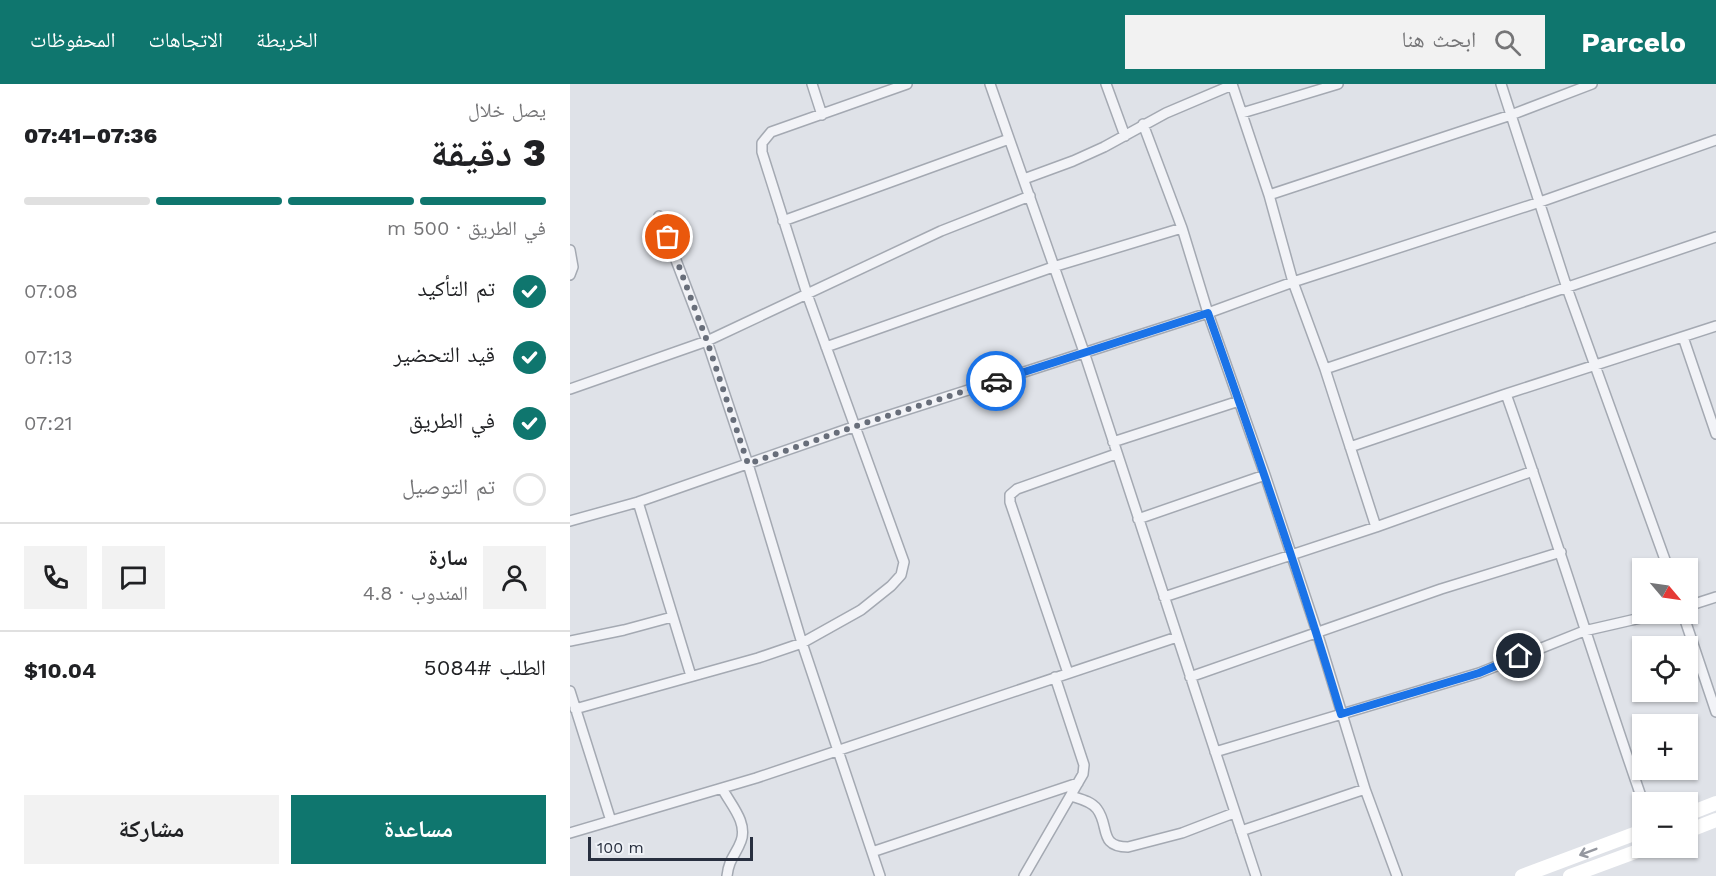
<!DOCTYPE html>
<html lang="ar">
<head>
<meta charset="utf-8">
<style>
  body { margin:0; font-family:"Work Sans","Noto Naskh Arabic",sans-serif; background:#f2f2f2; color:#202124; direction:rtl; height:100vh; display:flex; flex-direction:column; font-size:22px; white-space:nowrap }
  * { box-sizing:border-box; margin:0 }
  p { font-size:20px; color:#757577 }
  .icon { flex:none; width:33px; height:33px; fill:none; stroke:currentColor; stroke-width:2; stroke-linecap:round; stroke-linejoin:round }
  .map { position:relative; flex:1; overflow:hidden; direction:ltr }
  .panel { display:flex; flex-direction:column; background:#fff; width:570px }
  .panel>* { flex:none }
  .needle { width:39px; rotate:119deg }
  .fabs { position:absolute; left:1062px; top:474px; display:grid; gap:12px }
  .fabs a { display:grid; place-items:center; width:66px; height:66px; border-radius:0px; background:#fff; box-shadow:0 2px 4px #0004; font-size:30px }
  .scale { position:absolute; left:18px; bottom:15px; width:165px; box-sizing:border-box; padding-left:6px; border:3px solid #282f3f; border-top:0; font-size:16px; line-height:21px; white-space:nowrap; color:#282f3f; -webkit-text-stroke:4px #eef1f6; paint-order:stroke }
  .pin { position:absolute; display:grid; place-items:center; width:51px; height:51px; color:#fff; margin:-26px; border:3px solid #fff; border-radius:50%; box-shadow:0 2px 6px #0007 }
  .courier { position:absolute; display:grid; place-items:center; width:60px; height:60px; margin:-30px; border:4px solid #1a73e8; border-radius:50%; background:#fff; color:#222; box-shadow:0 2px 8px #0007 }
  .head em { font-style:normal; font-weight:800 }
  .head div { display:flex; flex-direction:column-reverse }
  .head { display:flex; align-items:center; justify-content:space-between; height:102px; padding:0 24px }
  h1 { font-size:39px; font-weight:800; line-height:45px }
  .bar { display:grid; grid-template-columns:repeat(4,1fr); gap:9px 6px; align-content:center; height:72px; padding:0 24px }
  .bar i { height:8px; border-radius:4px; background:#e0e0e0 }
  .bar .on { background:#0f766e }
  .bar p { grid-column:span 4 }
  .line { display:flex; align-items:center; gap:15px; padding:0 24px; border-top:2px solid #e0e0e0 }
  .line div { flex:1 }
  .round { display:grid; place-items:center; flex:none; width:63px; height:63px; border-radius:0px; background:#f2f2f2 }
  ol { padding:0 24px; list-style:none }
  li { display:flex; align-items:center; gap:18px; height:66px }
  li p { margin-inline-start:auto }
  li .icon { padding:6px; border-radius:50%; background:#0f766e; color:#fff; stroke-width:4 }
  li:last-child { color:#757577 }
  li i { width:33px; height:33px; border:3px solid #e0e0e0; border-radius:50% }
  .cta { display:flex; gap:12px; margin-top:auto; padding:12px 24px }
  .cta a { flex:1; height:69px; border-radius:0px; background:#0f766e; color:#fff; font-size:24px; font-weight:800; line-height:69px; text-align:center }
  .cta a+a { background:#f2f2f2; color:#202124 }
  header { display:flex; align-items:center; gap:36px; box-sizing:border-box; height:84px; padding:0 30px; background:#0f766e; color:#fff }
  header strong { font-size:28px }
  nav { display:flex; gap:33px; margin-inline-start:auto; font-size:21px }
  .search { width:420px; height:54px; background:#f2f2f2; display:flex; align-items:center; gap:15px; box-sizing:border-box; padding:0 21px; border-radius:0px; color:#757577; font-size:22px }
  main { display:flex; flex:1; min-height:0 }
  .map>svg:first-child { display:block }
</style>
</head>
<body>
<header>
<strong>Parcelo</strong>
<div class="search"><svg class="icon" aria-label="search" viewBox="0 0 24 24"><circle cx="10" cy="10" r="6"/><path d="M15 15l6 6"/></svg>ابحث هنا</div>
<nav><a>الخريطة</a><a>الاتجاهات</a><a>المحفوظات</a></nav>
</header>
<main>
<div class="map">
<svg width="1146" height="792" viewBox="0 0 1146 792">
  <rect width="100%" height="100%" fill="#dfe2e8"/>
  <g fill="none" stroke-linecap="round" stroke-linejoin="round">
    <g stroke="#a4a9b2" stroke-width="12">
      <path id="street" d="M242,0L252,31
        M420,0L514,268L686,792
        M536,0L555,52
        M662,0L699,111L723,198L755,285L806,443
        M931,0L997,204L1098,484
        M672,29L768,0
        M573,40L612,144L638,229L695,391L747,548L795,705L827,792
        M454,95L503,77L534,63L596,29L662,1
        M699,111L941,31L1022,0
        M89,132L137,257L178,380L232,559L310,792
        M213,137L439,55
        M0,166L3,183L0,191
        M1113,253L1146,350
        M256,263L483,183L612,144
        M755,285L1146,153
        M0,305L137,257L371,147L460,112
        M936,310C984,445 1026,583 1073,718
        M543,358L669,317
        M780,363L936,310L1146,242
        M68,418L121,592
        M568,435L695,391
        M0,437L68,418L286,342L638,229L723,198L970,118L1146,56
        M594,513L806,443L963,387
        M1118,522L1146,513
        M1113,530L1146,628
        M0,557L54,546L102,533
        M498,589L440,418V411L447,405L546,370
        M620,593L871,505L991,468
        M0,607L41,737
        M5,625L188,574L232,559L291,526L321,502L331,491L334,478L237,210L192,68V59L201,48L337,0
        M645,668L909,589L1014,547L1088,530
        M152,704C160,720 178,738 171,757C166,771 159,774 157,792
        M501,712C510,715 521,717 527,725C540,742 528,763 558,763L612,749L664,729
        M671,747L795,705
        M0,749L186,694L607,553
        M302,768L508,699
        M454,792L513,690L514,681L485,593"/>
    </g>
    <use href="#street" stroke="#f2f3f7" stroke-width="9"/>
    <path stroke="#fff" stroke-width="14" d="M1118,730L1146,719
      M1118,747L1146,736
      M952,792L1072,747
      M1000,792L1076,764"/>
  </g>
  <defs><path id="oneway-shaft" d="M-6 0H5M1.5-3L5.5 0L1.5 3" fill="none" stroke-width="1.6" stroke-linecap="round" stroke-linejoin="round" transform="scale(1.5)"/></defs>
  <use stroke="#94979f" href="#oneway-shaft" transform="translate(1018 768) rotate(159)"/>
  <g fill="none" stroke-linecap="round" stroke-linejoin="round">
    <path stroke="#686e7a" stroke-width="6" stroke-dasharray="0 10.8" d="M98,153L137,257L178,380L286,342L426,297"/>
    <path stroke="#1a73e8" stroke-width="8" d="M426,297L638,229C685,362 731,495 771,630L909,589L949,572"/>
  </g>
</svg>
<div class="fabs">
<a><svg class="needle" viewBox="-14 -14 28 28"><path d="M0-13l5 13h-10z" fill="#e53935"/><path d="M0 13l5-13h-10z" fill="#757577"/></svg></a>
<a><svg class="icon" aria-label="locate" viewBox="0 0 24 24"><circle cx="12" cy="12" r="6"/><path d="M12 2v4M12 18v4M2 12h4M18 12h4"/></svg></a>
<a>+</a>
<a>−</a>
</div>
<div class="scale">100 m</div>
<div class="pin" style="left:98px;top:153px;background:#ea580c"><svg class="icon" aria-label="bag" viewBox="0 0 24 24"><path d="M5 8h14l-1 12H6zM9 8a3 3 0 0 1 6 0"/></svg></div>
<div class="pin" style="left:949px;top:572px;background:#1f2937"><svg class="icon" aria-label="home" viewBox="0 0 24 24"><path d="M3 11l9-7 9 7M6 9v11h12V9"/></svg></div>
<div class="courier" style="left:426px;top:297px"><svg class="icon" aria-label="car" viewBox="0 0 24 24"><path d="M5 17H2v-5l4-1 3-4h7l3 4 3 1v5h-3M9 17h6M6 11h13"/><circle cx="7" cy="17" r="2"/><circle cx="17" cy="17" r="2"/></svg></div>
</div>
<section class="panel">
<div class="head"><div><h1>3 دقيقة</h1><p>يصل خلال</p></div><em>07:36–07:41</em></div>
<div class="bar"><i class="on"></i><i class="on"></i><i class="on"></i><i></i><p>في الطريق · 500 m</p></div>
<ol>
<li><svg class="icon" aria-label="check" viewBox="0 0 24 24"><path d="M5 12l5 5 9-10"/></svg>تم التأكيد<p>07:08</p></li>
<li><svg class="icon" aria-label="check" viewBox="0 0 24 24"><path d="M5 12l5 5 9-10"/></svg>قيد التحضير<p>07:13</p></li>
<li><svg class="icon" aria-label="check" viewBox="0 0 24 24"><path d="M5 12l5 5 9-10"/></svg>في الطريق<p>07:21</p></li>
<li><i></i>تم التوصيل</li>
</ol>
<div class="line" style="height:108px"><a class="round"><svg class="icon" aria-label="person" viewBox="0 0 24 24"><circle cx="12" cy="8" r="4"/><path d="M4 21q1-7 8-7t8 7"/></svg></a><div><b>سارة</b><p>المندوب · 4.8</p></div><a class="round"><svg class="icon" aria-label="chat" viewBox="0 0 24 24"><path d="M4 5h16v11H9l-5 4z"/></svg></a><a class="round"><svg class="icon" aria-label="phone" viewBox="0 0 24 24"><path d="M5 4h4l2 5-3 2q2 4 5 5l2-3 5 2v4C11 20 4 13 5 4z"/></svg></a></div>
<div class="line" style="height:78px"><div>الطلب #5084</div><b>$10.04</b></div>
<div class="cta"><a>مساعدة</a><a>مشاركة</a></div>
</section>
</main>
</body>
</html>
